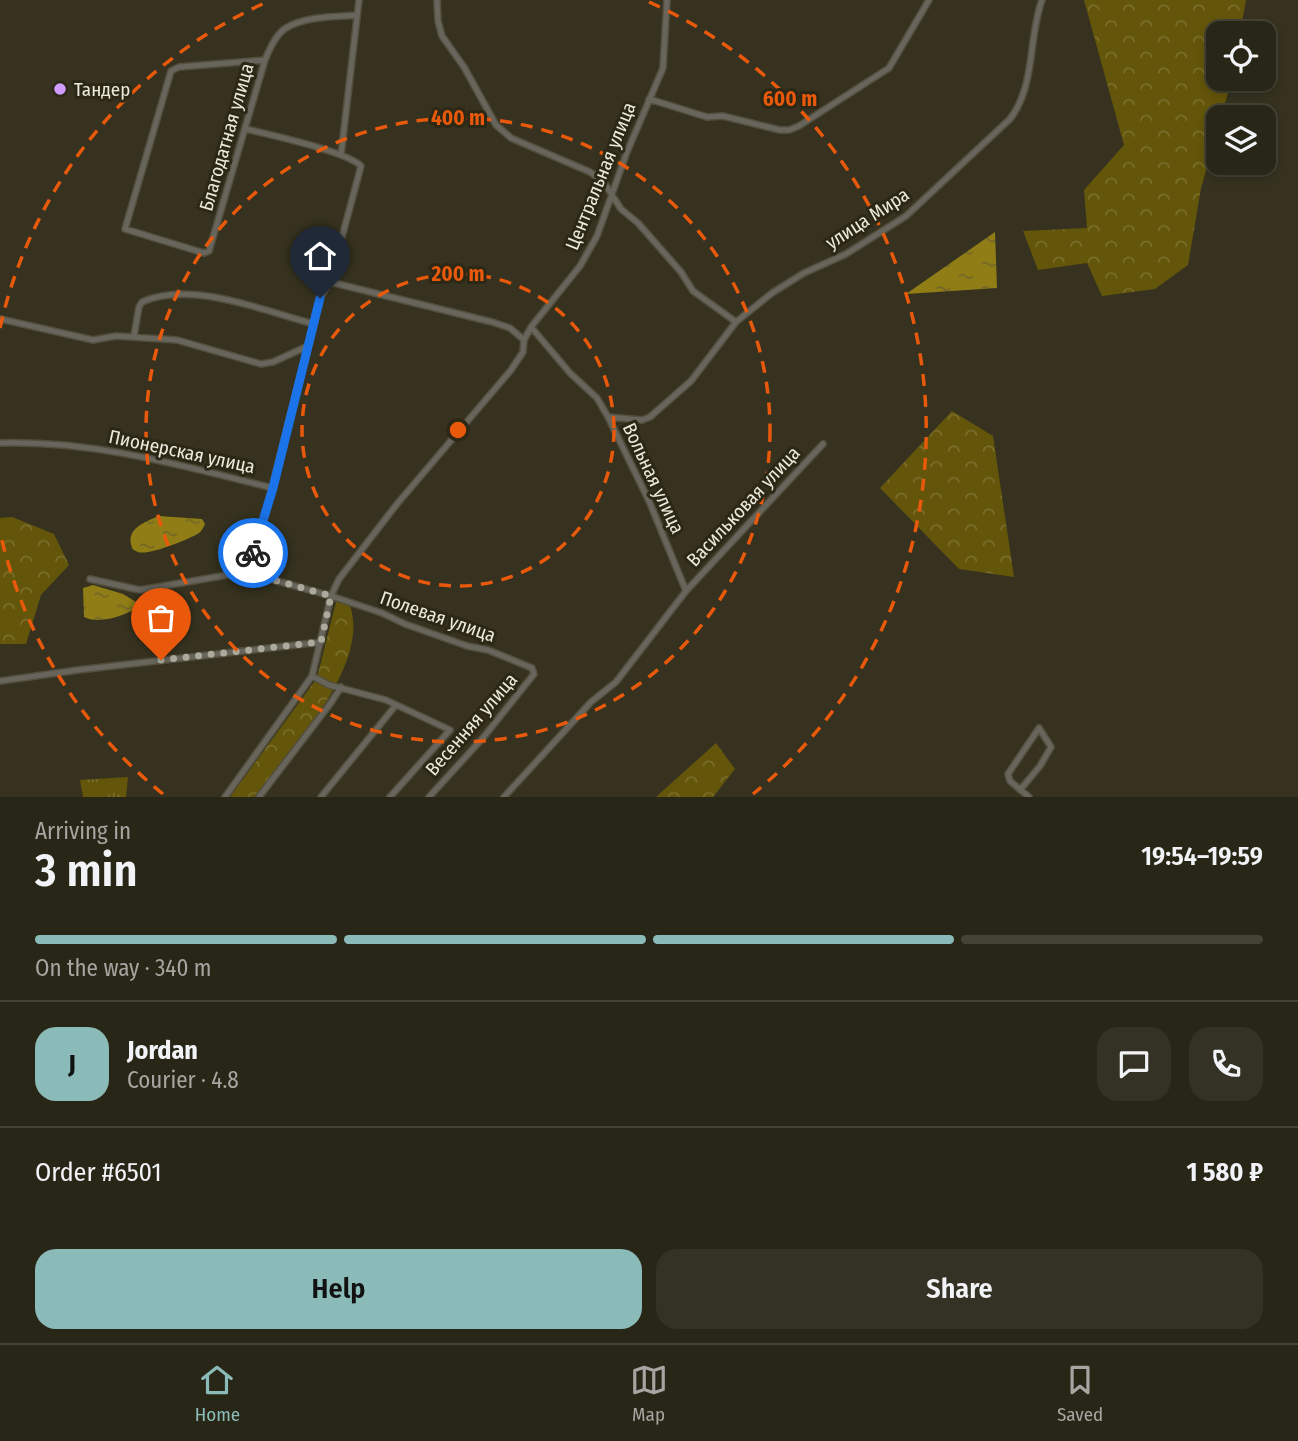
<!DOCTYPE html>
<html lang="en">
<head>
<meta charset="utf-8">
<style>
  body { margin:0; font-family:"Fira Sans Condensed",sans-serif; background:#343224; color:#f1f3f6; height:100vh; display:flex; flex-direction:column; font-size:26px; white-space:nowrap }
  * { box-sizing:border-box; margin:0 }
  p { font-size:23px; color:#a5a5a1 }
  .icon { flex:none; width:38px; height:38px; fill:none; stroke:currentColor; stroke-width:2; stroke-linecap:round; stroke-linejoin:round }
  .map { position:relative; height:797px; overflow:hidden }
  .details { display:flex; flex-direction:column; background:#282617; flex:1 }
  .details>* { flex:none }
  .buttons { position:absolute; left:1206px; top:21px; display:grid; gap:14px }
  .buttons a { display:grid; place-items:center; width:70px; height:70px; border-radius:14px; background:#282617; box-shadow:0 4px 10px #0003,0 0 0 2px #444336; font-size:35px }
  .pin { position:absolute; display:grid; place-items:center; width:60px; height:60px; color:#fff; margin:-72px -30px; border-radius:50% 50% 50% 0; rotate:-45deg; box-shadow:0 0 7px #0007 }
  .pin .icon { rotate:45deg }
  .courier { position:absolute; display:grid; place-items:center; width:70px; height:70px; margin:-35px; border:5px solid #1a73e8; border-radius:50%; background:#fff; color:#222; box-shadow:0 2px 9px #0007 }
  .headline em { font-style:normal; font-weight:600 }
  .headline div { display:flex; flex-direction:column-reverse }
  .headline { display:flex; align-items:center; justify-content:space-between; height:119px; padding:0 35px }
  h1 { font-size:46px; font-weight:600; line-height:52px }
  .bar { display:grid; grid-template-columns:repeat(4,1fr); gap:10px 7px; align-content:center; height:84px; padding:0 35px }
  .bar i { height:9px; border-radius:5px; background:#444336 }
  .bar .active { background:#8bbbb9 }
  .bar p { grid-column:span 4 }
  .line { display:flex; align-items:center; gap:18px; padding:0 35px; border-top:2px solid #444336 }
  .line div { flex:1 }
  .round { display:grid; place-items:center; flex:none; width:74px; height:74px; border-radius:21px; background:#343224 }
  .primary-button { display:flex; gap:14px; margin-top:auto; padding:14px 35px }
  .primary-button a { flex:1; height:80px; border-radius:21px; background:#8bbbb9; color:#111; font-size:28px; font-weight:600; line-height:80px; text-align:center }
  .primary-button a+a { background:#343224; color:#f1f3f6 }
  .dock { display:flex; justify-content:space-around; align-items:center; height:98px; border-top:2px solid #444336; background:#282617; font-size:19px; color:#a5a5a1 }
  .dock a { display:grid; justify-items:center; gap:4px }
  .dock .active { color:#8bbbb9 }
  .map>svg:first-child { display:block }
</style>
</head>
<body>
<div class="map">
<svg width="1298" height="797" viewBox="0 0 1298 797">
  <defs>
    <pattern id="grass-tufts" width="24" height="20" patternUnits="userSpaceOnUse" patternTransform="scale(1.75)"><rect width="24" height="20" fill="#635509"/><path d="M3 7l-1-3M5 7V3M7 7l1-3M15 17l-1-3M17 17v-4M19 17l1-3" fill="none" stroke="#7a6e2c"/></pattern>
    <pattern id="forest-crowns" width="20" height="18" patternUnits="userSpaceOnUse" patternTransform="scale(1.75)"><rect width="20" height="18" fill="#635509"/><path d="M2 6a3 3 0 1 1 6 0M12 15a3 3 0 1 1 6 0" fill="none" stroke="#7a6e2c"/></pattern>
    <pattern id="water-ripples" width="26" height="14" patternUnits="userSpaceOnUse" patternTransform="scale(1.75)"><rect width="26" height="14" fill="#907d16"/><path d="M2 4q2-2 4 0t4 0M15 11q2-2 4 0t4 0" fill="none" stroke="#736728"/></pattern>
  </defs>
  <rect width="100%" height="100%" fill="#36321f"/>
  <path fill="url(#grass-tufts)" d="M128,777L126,797H83L80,780Z"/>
  <path fill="url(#forest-crowns)" d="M1084,0H1246L1240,33H1218V79H1232L1221,117H1218V129L1201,188L1188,265L1155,289L1102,296L1087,263L1038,270L1023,231L1087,228L1084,190L1124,145Z
    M952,411L993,436L1014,577L959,569L880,488Z
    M12,517L54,534L69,565L41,595L26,644H0V518Z
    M336,602L350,606C371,665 289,752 255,797H230L317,678Z
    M716,743L735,769L713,797H656Z"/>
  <path fill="url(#water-ripples)" d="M995,232L997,288L906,294Z
    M159,516L202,519L205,524C204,526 202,531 199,533C190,539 148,556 138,552C133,550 132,549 131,544C127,528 147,521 159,516Z
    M93,585L123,594L141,605C128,615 99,625 84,617L83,588Z"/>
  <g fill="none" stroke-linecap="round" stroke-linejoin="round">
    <g stroke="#534f3e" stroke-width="8">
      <path id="street" d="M437,0L438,21L442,36L464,67L496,125L511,138L590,172L603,181L621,209L638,223L681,272L693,291L736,322
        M265,60L179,67L171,71L125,229L204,253L209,251L265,60C269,50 276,34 286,28C306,16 334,17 357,15
        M649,99L707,117L723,116L780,130H789L799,126L889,68L929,0
        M341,155L359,0
        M330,282L492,322L510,328L524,340
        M0,319L93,340L116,336L177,340L261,364L273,362L308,346
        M531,327L570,373L597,398L608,417L649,501L686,591
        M134,336L139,307L142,302C192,280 264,311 314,324
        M608,417L642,420L650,417L691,381L736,322L772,293L804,273L846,254L906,216L1010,119C1036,85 1028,38 1042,0
        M0,443C93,440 183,466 273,488
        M245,572L261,532L320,298L330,282L361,166C346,151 270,135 246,129
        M90,579L140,590L245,572L331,596L382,613L405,624L467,646L488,650L532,668L534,674L482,739L429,797
        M312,676L329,685L386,700L450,730L390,797
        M0,681L78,670L321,642
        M1020,790L1040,766L1051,747L1039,728L1008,774L1010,781L1029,797
        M225,797L312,676L331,596L339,579L397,504L511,370L523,352L524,340L531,327L580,266L597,236L627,152L663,68L667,0
        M259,797L330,704L341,687
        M321,797L396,705
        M504,797L591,702L616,682L686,591L823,444"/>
    </g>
    <use href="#street" stroke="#67655c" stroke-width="5"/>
  </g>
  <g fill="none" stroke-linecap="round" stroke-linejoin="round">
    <path stroke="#acaa9b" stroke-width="7" stroke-dasharray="0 12.6" d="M161,660L321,642L331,596L246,572L253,553"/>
    <path stroke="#1a73e8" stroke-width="9" d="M253,553L273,488L320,298"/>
  </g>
  <g fill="none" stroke="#e8590c" stroke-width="3.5" stroke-dasharray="12 9">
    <circle cx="458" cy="430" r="156"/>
    <circle cx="458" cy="430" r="312"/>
    <path d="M163 794A469 469 0 0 1 0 532M0 328A469 469 0 0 1 267 2M649 2A469 469 0 0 1 753 794"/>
  </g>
  <circle fill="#d09dfe" stroke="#2c2815" stroke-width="2.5" cx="60" cy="89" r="7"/>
  <g text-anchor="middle" stroke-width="6" stroke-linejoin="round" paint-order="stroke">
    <g font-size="19" fill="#eceade" stroke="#2c2815" text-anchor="start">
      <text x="74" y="96">Тандер</text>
    </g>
    <g font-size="19" fill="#eceade" stroke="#2c2815">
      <text transform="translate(226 137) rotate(-74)" y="7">Благодатная улица</text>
      <text transform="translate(600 176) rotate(-68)" y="7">Центральная улица</text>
      <text transform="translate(867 218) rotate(-33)" y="7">улица Мира</text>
      <text transform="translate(182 451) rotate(12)" y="7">Пионерская улица</text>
      <text transform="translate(654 478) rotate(65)" y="7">Вольная улица</text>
      <text transform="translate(743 506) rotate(-47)" y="7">Васильковая улица</text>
      <text transform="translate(438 616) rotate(19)" y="7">Полевая улица</text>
      <text transform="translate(471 724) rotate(-49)" y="7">Весенняя улица</text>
    </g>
  </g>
  <circle cx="458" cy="430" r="10" fill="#e8590c" stroke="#2c2815" stroke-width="3.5"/>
  <g font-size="21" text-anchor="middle" font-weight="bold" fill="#e8590c" stroke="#2c2815" stroke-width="6" stroke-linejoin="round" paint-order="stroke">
    <text x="790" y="106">600 m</text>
    <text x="458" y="125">400 m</text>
    <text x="458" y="281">200 m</text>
  </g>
</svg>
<div class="buttons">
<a><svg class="icon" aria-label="locate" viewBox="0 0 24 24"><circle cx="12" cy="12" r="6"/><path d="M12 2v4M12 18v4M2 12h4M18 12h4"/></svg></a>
<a><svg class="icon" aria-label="layers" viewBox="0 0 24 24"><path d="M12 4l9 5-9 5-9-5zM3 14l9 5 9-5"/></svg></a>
</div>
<div class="pin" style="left:161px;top:660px;background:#ea580c"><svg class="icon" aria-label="bag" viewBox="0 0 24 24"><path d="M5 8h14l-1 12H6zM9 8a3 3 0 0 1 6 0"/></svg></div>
<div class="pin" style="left:320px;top:298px;background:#1f2937"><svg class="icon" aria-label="home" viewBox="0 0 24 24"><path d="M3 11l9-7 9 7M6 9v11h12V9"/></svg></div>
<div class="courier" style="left:253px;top:553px"><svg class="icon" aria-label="bike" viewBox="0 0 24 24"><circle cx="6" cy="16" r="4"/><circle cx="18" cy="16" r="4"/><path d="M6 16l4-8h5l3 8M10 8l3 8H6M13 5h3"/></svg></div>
</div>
<section class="details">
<div class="headline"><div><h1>3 min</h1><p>Arriving in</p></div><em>19:54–19:59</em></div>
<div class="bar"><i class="active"></i><i class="active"></i><i class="active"></i><i></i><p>On the way · 340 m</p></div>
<div class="line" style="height:126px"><b class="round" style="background:#8bbbb9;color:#111">J</b><div><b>Jordan</b><p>Courier · 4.8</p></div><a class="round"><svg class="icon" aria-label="chat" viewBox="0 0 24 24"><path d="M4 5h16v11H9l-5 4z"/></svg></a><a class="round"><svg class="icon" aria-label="phone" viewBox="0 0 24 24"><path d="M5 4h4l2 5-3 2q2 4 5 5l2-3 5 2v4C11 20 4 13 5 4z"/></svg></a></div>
<div class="line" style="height:91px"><div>Order #6501</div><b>1 580 ₽</b></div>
<div class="primary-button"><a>Help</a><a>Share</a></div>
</section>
<nav class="dock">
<a class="active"><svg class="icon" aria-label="home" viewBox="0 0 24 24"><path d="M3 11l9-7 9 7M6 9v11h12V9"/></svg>Home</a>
<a><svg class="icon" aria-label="map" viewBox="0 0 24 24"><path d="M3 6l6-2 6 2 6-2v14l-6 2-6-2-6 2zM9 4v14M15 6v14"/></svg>Map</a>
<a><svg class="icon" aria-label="saved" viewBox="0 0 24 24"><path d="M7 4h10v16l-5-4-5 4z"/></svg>Saved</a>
</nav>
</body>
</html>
